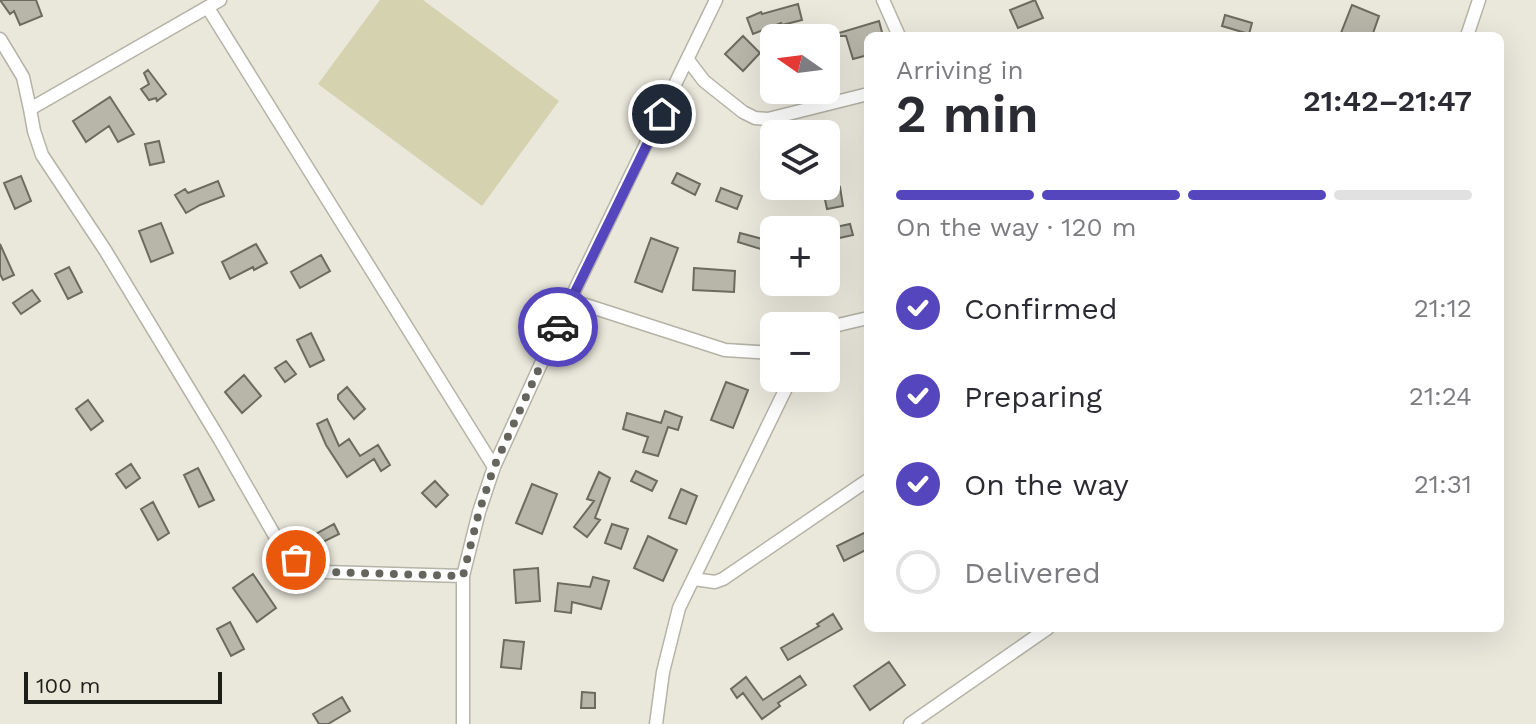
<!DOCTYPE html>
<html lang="en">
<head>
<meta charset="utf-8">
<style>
  body { margin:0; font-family:"Work Sans",sans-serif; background:#f2f2f3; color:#2b2b33; height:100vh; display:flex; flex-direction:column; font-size:30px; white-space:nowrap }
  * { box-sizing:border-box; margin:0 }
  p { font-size:26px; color:#7c7c81 }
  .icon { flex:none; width:44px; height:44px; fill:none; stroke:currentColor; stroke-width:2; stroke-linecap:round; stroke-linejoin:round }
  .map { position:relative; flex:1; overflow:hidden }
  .details { position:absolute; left:864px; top:32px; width:640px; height:600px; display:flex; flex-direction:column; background:#fff; border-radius:12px; box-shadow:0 8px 32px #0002 }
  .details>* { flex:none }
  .needle { width:52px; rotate:284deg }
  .tools { position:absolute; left:760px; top:24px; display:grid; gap:16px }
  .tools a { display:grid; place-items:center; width:80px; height:80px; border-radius:12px; background:#fff; box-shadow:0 8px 32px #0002; font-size:40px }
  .scale { position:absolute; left:24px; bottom:20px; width:198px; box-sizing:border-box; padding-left:8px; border:4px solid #1e1e19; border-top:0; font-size:22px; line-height:28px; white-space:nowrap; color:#1e1e19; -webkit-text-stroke:6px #eae8db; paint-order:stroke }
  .pin { position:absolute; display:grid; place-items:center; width:68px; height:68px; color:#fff; margin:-34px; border:4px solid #fff; border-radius:50%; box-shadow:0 2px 8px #0007 }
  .courier { position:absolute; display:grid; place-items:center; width:80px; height:80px; margin:-40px; border:6px solid #5546be; border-radius:50%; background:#fff; color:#222; box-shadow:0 2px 10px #0007 }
  .summary em { font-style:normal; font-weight:600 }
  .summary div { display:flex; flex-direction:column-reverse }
  .summary { display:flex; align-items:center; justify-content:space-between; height:136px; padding:0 32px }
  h1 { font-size:52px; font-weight:600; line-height:60px }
  .bar { display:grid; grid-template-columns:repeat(4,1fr); gap:12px 8px; align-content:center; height:96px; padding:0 32px }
  .bar i { height:10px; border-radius:6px; background:#e1e1e2 }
  .bar .active { background:#5546be }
  .bar p { grid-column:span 4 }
  ol { padding:0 32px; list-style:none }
  li { display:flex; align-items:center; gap:24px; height:88px }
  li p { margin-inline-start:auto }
  li .icon { padding:8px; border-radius:50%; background:#5546be; color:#fff; stroke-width:4 }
  li:last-child { color:#7c7c81 }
  li i { width:44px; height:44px; border:4px solid #e1e1e2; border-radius:50% }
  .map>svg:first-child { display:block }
</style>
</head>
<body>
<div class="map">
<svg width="1536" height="724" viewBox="0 0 1536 724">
  <rect width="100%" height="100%" fill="#eae8db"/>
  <path fill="#d5d2af" d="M380,0H423L559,101L482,206L318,84Z"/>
  <path fill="#b7b6a9" stroke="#6c6b5f" stroke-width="2" d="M0,0H36L42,16L20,25L14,11L10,14Z
    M1035,0L1043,18L1018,28L1010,10Z
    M798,4L802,20L782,25L781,23L753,34L747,18L761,12L762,14Z
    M1352,5L1379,16L1372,36H1348L1341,33Z
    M1225,15L1252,23L1249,34L1222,26Z
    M879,21L883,36H868V55L853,59L846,36H839V33Z
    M743,36L760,53L743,71L725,54Z
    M148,70L166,94L157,101L156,98L149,100L141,89L149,84L144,73Z
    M110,97L134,134L118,142L109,126L86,142L73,121Z
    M159,141L164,162L150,165L145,144Z
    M677,173L700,184L695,195L672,183Z
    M21,176L31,201L15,209L4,183Z
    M218,181L224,196L200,205L186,213L175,195L185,189L188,193Z
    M840,187L843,206L827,209L823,190Z
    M721,188L742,196L737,209L716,201Z
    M161,223L173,253L151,262L139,231Z
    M850,224L853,235L826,241V229Z
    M740,233L774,242V253L738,242Z
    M651,238L678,248L662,292L635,282Z
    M0,244L14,275L3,280L0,274Z
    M256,244L267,263L254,270L253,267L230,279L222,262Z
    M321,255L330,271L300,288L291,272Z
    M69,267L82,292L68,299L55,274Z
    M694,268L735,271L734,292L693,290Z
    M32,290L40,301L21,314L13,303Z
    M311,333L324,360L310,367L297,340Z
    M286,361L296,374L285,382L275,368Z
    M244,375L261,396L242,413L225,392Z
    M726,382L748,390L733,428L711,420Z
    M347,387L365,409L354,419L338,399V395Z
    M88,400L103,421L91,430L76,409Z
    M665,411L682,417L678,430L668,427L658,456L643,452L648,437L623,429L627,413L661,423Z
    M327,419L339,446L349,439L360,456L378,445L390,465L381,471L374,459L347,477L326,445L317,424Z
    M131,464L140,478L126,488L116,474Z
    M198,468L214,500L199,507L184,475Z
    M636,471L657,481L652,491L631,481Z
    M599,472L610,478L595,518L600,520L587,537L574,527L594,501L587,499Z
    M435,481L448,495L436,507L422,493Z
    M532,484L557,494L542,534L516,523Z
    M681,489L697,496L686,524L669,518Z
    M153,502L169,533L158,540L141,509Z
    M334,524L339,534L321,543L316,534Z
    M612,524L628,529L621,549L605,543Z
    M868,531V549L844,561L837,546Z
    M648,536L677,550L663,581L634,568Z
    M538,568L540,601L516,603L514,570Z
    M253,574L276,608L257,622L233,588Z
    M593,577L609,581L601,609L572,602L571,613L555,611L558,583L590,587Z
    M833,614L842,629L788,660L781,648L819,626L817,624Z
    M230,622L244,649L231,656L217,629Z
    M504,640L524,642L521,669L501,667Z
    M889,662L905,685L870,710L854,686Z
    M800,676L806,685L778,703L780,706L762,719L743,693L737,698L731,689L746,677L763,700Z
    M582,692L595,693V708H581Z
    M342,697L350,711L328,724H319L313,714Z"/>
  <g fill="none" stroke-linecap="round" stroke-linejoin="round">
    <g stroke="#b4b3a6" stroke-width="15">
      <path id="minor" d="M220,0L30,109L34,131L42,155L105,250L220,440L279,543C292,559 306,568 325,572L463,576
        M883,0L899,36
        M208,8L494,467
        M1467,36L1479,0
        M0,39L23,77L30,109
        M688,60L704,81L743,112L755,118L768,119L868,94
        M570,300L725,350L774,353
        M826,334L838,325L868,318
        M694,579L715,582L723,579L868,480
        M463,724V576L479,512L494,467L570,300L716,0
        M656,724L663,672L679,608L791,378
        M910,724L1048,628"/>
    </g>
    <use href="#minor" stroke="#fff" stroke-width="12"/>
  </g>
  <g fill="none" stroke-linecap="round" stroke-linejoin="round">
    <path stroke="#65655d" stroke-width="8" stroke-dasharray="0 14.4" d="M296,560L310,569L325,572L463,576L479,512L494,467L558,327"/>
    <path stroke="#5546be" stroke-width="10" d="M558,327L662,114"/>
  </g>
</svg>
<div class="tools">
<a><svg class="needle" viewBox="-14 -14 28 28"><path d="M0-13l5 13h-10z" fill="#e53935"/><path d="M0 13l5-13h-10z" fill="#7c7c81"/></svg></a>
<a><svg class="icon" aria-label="layers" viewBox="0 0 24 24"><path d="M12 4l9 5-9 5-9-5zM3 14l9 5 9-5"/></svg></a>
<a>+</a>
<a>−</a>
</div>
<div class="scale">100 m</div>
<div class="pin" style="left:296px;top:560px;background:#ea580c"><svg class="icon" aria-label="bag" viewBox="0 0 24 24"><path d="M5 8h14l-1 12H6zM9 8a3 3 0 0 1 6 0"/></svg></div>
<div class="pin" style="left:662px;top:114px;background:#1f2937"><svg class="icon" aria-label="home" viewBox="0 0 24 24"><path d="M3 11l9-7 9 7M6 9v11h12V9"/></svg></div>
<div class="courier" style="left:558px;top:327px"><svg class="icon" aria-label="car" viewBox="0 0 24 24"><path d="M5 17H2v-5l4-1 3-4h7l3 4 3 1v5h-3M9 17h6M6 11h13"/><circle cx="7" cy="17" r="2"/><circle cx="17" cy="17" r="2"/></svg></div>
<section class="details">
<div class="summary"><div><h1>2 min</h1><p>Arriving in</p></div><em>21:42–21:47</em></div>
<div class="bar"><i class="active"></i><i class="active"></i><i class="active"></i><i></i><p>On the way · 120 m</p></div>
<ol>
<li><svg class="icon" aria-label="check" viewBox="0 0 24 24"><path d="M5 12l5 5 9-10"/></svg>Confirmed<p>21:12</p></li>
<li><svg class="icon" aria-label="check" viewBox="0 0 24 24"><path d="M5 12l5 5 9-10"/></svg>Preparing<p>21:24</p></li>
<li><svg class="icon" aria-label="check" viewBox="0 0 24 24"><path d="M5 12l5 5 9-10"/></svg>On the way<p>21:31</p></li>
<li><i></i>Delivered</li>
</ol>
</section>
</div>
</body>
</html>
